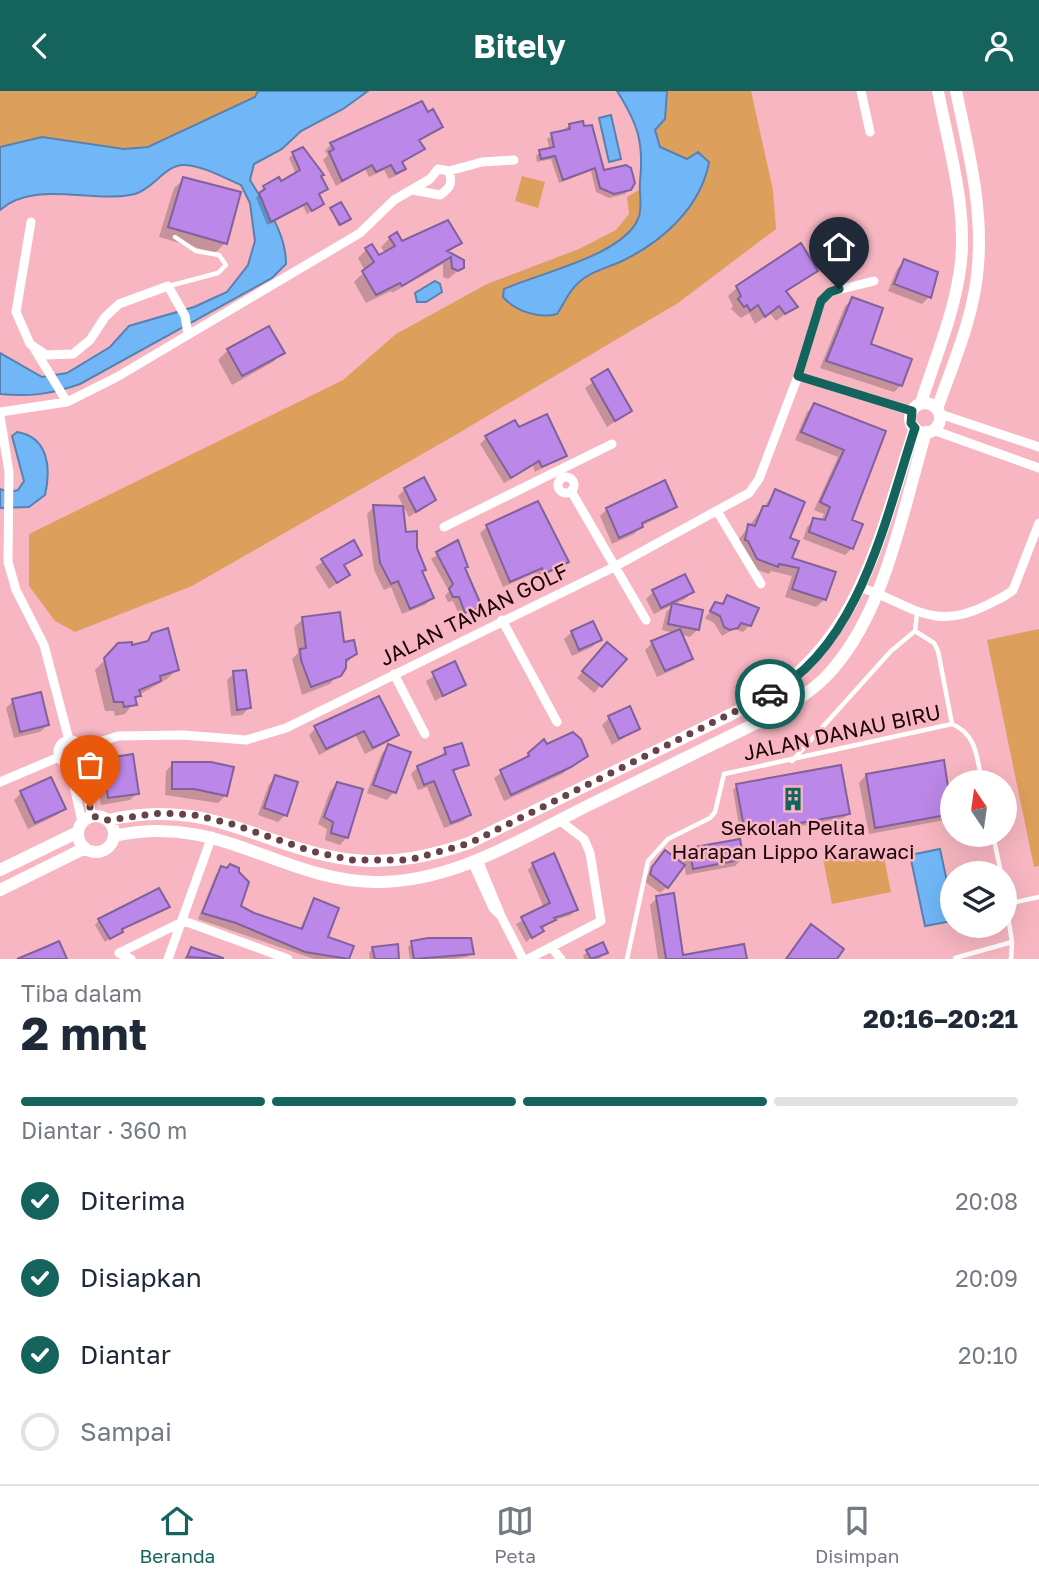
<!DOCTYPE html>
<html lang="id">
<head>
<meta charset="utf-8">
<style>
  body { margin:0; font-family:"Golos Text",sans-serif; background:#f2f2f3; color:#1f2937; height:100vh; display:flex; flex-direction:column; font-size:26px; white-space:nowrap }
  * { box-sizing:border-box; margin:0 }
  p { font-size:23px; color:#747a83 }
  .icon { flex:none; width:38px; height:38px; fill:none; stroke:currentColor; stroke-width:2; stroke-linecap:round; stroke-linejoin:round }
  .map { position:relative; height:868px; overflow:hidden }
  .details { display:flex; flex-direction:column; background:#fff; flex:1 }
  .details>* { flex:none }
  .needle { width:46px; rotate:347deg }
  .buttons { position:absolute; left:940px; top:679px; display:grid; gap:14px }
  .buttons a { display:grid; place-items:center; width:77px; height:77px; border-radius:50%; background:#fff; box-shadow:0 7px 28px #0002; font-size:35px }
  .pin { position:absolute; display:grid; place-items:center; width:60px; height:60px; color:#fff; margin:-72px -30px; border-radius:50% 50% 50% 0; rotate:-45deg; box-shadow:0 0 7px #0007 }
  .pin .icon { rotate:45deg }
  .courier { position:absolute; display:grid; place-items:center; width:70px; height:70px; margin:-35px; border:5px solid #15635d; border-radius:50%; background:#fff; color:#222; box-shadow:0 2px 9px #0007 }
  .summary em { font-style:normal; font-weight:700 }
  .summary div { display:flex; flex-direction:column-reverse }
  .summary { display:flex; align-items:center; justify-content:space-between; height:119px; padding:0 21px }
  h1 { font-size:46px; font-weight:700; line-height:52px }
  .bar { display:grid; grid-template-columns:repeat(4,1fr); gap:10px 7px; align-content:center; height:84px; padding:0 21px }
  .bar i { height:9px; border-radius:5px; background:#e0e1e3 }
  .bar .on { background:#15635d }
  .bar p { grid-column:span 4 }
  ol { padding:0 21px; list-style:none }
  li { display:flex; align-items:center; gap:21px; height:77px }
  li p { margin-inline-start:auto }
  li .icon { padding:7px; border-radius:50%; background:#15635d; color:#fff; stroke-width:4 }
  li:last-child { color:#747a83 }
  li i { width:38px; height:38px; border:4px solid #e0e1e3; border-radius:50% }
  header { display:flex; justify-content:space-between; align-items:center; height:91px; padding:0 21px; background:#15635d; color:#fff; font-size:32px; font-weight:700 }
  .dock { display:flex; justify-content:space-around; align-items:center; height:98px; border-top:2px solid #e0e1e3; background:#fff; font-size:19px; color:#747a83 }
  .dock a { display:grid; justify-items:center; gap:4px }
  .dock .on { color:#15635d }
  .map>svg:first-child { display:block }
</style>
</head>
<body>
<header><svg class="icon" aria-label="back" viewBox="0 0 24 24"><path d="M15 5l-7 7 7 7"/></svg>Bitely<svg class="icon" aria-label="person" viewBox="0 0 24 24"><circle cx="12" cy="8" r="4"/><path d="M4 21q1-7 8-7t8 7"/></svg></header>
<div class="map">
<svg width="1039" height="868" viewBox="0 0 1039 868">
  <rect width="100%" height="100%" fill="#f7b6c1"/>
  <path fill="#dda05c" d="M0,0H258L255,6L148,55L124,58L42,46L0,56Z
    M617,0H751L773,99L776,138L678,212L452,346L192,495L75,541L55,530L29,495V443L343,289L396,243L487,193L579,158L616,139L629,123L627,106L639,99C644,56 641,37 617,0Z
    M522,85L545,91L538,117L515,110Z
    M1039,538V775L1034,776L987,549Z
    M882,756L891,801L832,813L823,768Z"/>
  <path fill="#71b7f8" stroke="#5881b0" stroke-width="2" d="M258,0H368L343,18L301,40L282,58L254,73L250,89C266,116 286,141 286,173L272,187L80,293C52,303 30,306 0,303V262L42,286L67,282L110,256L129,235L194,216L227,201L248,174L255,150L250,112L241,94C224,87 204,75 185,74C165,73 154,98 135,103C93,113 34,88 0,119V56L42,46L124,58L148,56L255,6Z
    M617,0H667L665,28L655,39L660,56L687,68L698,61L709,71C701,116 662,151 622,170C607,177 591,180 578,192C568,201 564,213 557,223C539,228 515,220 503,206L504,198C540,182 623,164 638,128C643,118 639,102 640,91C644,51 638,33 617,0Z
    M611,24L621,68L609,71L599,27Z
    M435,190L440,193L442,201L426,211H417L415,202Z
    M17,341C49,346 51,378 45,404L29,416L0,417V398L10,401L18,399L24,390L12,345Z
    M940,758L952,814V830L925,835L910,764Z"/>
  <path fill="#0003" d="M427,23L441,35L418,51L422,58L401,73L404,78L397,84L389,88L384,79L369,86L365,78L336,95L323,69L328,64L325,60L331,53Z
    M569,35L603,81L630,98L625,103L609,107L596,101L591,80L559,92L551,68L537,71L536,65L540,61L550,59L547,48Z
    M293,63L314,70L326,97L317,104L322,113L307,123L303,115L267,134L256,107L264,96L296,83L289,67Z
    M184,88L225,152L215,162L159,146L174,97Z
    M331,118L347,129L338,135Z
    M390,147L402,152H459L447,163L462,176L448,188L443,186V173L392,202L391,200L366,212L354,191L365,180L358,167L367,158L378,167L385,162L381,156Z
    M904,170L929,206L922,213L888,200L897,178Z
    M816,180L785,202L795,215L776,230L770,222L755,233L749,222L741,227L731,218L733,215L728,205L737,197Z
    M853,208L869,254L901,294L894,301L820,277L845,215Z
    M228,259L283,261L273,271L232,294L218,269Z
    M607,281L630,320L607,336L585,297Z
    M814,314L884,341L850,429L852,457L845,464L803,448L807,436L814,429L821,430L824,423L814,419L838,366L795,349L807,321Z
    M518,339L565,364L535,381L533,375L504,392L480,353L486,347Z
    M405,398L434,409L409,426L398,405Z
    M776,400L790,468L833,483L825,508L816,516L785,506L792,485L771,480L769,483L749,476L736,452Z
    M537,412L567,470L538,488L535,482L503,496L480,442L487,436Z
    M675,415L668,422L641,435L634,443L612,453L600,425L607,418Z
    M374,416L404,443L415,457L421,481L432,506L425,514L402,523L391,496L384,499L374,479L367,423Z
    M353,451L360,463L343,476L348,484L329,498L315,476Z
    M457,452L463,478L480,515L460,526L453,510L448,511L445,505L449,500L431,468Z
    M653,501H692L685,508L654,523L646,508Z
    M727,506L750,534L743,541L734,538L722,545L714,532L705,527L716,513L720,514Z
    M673,514L697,539L690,546L680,543L691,567L684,574L657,586L645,559L652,552L674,542L662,539L666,521Z
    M303,528L355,562L330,593L302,604L292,568L298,562L294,536Z
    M572,541L599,549L592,556L572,565L564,548Z
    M153,544L177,578L167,588L139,604L125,623L115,625L114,620H105L95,579L119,554L130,556L144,552Z
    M601,560L624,568L594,602L577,587Z
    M454,573L464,593L435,610L426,590Z
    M234,582L249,617L242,624L231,625L227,589Z
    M378,607L397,643L390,650L365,663L356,645L319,664L309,644L316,637Z
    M13,610L48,634L40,641L14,647L6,617Z
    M609,627L638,638L612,654L602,634Z
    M389,655L408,662L394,701L387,709L367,702L382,662Z
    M546,656L586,664L562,683L504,710L494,687L529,663Z
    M445,659L467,673L452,682L469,724L463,730L444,737L427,696L418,699L411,683L418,676L439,668Z
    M102,670L137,702L130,709L101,714L95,677Z
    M943,671L952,722L945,729L869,743L859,692L866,684Z
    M173,673L226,704L218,712L165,704L166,680Z
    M276,686L285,724L278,731L258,724L269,693Z
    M337,693L347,746L340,754L325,749L327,738L318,733L330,700Z
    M737,695L848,723L844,727L741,746L733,699Z
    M21,702L64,717L57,724L28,738L14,709Z
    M690,759L742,768L735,775L686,784L683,766Z
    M658,768L667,796L660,802L644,790Z
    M533,773L576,818L571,824L552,830L526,851L516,833L544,817L528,779Z
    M221,777L227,778L239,816L272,830L299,839L314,809L326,847L352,856L347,868H314L198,828L216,783Z
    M657,807L682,866L745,868H658L650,814Z
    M168,816L120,840L105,851L95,834L99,829Z
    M412,852L472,862L467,866L453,868H410L408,856Z
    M373,857L397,868H370L369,862Z
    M191,858L221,868H184Z
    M587,861L606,862L599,868H584L583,865Z"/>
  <path fill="#bb87e8" stroke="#80619c" stroke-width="2" d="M422,10L428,21L433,18L443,36L419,49L425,58L402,71L406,78L396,83L391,74L376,81L372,74L342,90L329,61L334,58L330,52Z
    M583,30L584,35L592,34L604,79L626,74L631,77L635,92L631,99L614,103L600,97L595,77L563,89L555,65L541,68L539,59L554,56L551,42L570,38L569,33Z
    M303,56L324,84L321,85L328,98L319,103L324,113L312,120L307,112L271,131L259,102L265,98L263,95L279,86L281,90L300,79L292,61Z
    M183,86L241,101L227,153L168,136Z
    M341,111L351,128L340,134L330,117Z
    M448,129L462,152L447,160L464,169V177L458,180L452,177L451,166L402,195L400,192L376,204L362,180L374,171L365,157L372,153L379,164L395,155L389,146L397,141L402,150Z
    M801,152L818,180L786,200L798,216L785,223L779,215L765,226L758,214L750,220L747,214L744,216L738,208L741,205L736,195Z
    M904,168L938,181L931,207L894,193Z
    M852,206L883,217L871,253L912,268L902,295L826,270Z
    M269,235L285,262L242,285L227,258Z
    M608,278L632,320L615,330L591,288Z
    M814,312L886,340L852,429L863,433L853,458L809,441L813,427L825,429L830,416L820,411L844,359L801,341Z
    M547,323L567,365L542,376L539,370L511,387L485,345L515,329L519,336Z
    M424,386L436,409L416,421L404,397Z
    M665,389L677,416L642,432L643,436L619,447L606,417Z
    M775,398L805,411L790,447L799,450L792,467L836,481L826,509L792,498L799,477L779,473L778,476L757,468L748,450L745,449L748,433L755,435L763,415H768Z
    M538,410L569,471L544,483L542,477L510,491L486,434Z
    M373,414L403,415L406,441L417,440V457L426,479L422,480L434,507L410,518L398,490L391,493L380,472Z
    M354,449L362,464L344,474L350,484L337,492L321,468Z
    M458,449L468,476L465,477L482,516L465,522L459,506H453L449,498L453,493L436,461Z
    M685,483L694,501L661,517L652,499Z
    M727,504L759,517L751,535L741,532L738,537L730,539L724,536L720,525L710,520L715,511L723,513Z
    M672,512L703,519L699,539L668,533Z
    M340,521L344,551L354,549L357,563L346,569V577L341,585L311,596L301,569L300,558L306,557L302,526Z
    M593,530L602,549L579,559L571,540Z
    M168,537L179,579L160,585L161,590L139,599L141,605L135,606L137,614L124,616L123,611H114L104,567L118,552L132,551V554L148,550L152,542Z
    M680,538L693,568L665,580L651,550Z
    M607,551L627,568L602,596L582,580Z
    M455,570L466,594L443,605L432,581Z
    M246,579L251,617L237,619L233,580Z
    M41,601L49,634L20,641L12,608Z
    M379,605L399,644L373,657L364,640L326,658L314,635Z
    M630,615L640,638L619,648L608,625Z
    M573,641L581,648L588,665L571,676L511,704L500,679L529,665L528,662L544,648L547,653Z
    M462,652L469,674L453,679L471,724L451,732L434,690L424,694L417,675L446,663L444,657Z
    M388,653L411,661L396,702L373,694Z
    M133,663L139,703L108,707L102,668Z
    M944,669L952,723L875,737L866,683Z
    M172,671H211L234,676L227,705L194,698H172Z
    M841,674L850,723L745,742L736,693Z
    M275,684L298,691L287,725L264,717Z
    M51,686L66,718L35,732L20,700Z
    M337,691L363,698L348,747L331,742L333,731L324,726Z
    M740,748L744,768L693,778L689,757Z
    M665,759L685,774L668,797L650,783L652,776Z
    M554,762L578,819L554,827L556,829L541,836L544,840L532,847L521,826L550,812L532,772Z
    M230,773L239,777V781L249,791L241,815L254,822L302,838L314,807L339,817L328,846L354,855L349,868L305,861L236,832L202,822L221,775L227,777Z
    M159,797L170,816L122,838L123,841L110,848L98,828Z
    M674,802L683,864L744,853L747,868H666L656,805Z
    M811,833L844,858L837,868H786Z
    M428,847H471L474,863L414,868L411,850Z
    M59,850L67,868H17L48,855Z
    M603,851L608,862L591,868L586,859Z
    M398,853L399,868H375L372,856Z
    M191,856L223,867V868L187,866Z"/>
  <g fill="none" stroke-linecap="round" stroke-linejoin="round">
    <path stroke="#fff" stroke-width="4.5" d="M169,195L218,182L226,174L219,164L196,160L175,146
      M915,540L934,552L938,560L952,633
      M792,670L891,560L915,540L917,522
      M993,744L1001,782
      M1004,800L1012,851L1011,868
      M1007,813L1039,806
      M955,867L1012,851
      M627,868L648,770L668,748L710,727L715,721L724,683L952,633C977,643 977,668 982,691"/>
    <path stroke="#fff" stroke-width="9" d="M861,0L870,41
      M449,80L482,71L514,69
      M31,131L16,221L30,253L46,264L73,263L90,249L105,226L119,213L168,195L185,225L188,243
      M35,259L67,311
      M798,285L912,320
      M0,321L67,311L117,286L360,142L394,109L430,88L438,78L449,80C453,93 450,97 440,104L413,99
      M940,323L1039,356
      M0,325L9,381L8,471L16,499L44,554L69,649
      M933,339L1039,377
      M558 394a8 8 0 1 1 16 0a8 8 0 1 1-16 0Z
      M571,400L646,529
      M717,420L761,493
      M444,436L612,353
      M862,497C911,513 931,541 985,515C995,510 1005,506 1013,499L1039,432
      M502,529L557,631
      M394,583L425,643
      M58 661a12 12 0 1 1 24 0a12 12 0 1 1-24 0Z
      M81,657L118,645L183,644L246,649L286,637L614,476L749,402L759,388L798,285L821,210L830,201L874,190
      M79,668L92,725
      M69,672L82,731
      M0,691L59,666
      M478,769L501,825L523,868
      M472,771L493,817L500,824
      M552,857L561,868
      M131,868L119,862L184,830L288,868
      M168,868L212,745
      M528,868L601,830L590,762L584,748L559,729"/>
    <path stroke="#fff" stroke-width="12" d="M921,312C934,270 952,228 959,185C970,124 949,59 938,0
      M910 327a15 15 0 1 1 30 0a15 15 0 1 1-30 0Z
      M937,318C953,273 975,223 978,174C983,115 968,58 956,0
      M78 743a18 18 0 1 1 36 0a18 18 0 1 1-36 0Z
      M108,729C213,705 260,758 354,769C395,773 431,765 469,752L754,612C860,556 880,442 915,337
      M114,745C219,721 278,789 375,791C452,792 521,748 587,715C649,685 711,654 773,624C794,611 816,598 832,579C886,518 903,417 926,341
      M0,779L78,741
      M0,799L85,757"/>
  </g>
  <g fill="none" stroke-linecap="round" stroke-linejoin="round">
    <path stroke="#694249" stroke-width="7" stroke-dasharray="0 12.6" d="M90,716L92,725L108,729L161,722L194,724L229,732L311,760L351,769H409L470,752L770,603"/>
    <path stroke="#15635d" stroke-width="9" d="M770,603C860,556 886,425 915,337L911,332L912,320L798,285L821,210L830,201L839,198"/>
  </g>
  <defs>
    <g id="building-bare" transform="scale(1.89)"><path d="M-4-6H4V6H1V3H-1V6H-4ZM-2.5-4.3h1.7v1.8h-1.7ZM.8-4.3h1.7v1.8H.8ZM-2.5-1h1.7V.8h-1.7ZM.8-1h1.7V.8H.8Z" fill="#15635d" stroke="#f7b6c1" stroke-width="2.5" paint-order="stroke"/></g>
  </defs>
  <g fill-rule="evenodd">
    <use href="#building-bare" x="793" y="708"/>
  </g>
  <g text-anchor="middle" stroke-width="5" stroke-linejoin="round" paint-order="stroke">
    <g font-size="21" fill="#1c0308" stroke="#f7b6c1">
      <text transform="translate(474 524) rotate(-26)" y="7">JALAN TAMAN GOLF</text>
      <text transform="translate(842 642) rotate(-12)" y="7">JALAN DANAU BIRU</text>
    </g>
    <g font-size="21" fill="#1c0308" stroke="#f7b6c1">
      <text x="793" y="744">Sekolah Pelita<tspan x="793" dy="24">Harapan Lippo Karawaci</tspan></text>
    </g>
  </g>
</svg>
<div class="buttons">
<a><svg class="needle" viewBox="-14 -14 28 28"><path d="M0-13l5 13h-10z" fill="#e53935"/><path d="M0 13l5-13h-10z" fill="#747a83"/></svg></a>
<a><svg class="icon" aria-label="layers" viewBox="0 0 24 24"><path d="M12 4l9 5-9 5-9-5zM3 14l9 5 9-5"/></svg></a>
</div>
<div class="pin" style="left:90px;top:716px;background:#ea580c"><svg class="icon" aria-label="bag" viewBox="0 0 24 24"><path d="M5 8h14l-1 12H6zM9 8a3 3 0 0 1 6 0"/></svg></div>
<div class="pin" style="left:839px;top:198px;background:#1f2937"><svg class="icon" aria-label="home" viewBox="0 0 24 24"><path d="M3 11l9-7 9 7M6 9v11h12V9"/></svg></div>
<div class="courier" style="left:770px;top:603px"><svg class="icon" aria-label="car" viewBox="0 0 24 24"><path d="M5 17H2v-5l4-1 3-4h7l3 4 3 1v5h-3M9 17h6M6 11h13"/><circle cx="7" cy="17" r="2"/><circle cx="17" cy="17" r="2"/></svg></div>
</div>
<section class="details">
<div class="summary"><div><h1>2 mnt</h1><p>Tiba dalam</p></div><em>20:16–20:21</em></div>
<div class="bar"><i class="on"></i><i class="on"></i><i class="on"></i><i></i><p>Diantar · 360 m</p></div>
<ol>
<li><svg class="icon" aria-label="check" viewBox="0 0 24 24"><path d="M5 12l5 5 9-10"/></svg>Diterima<p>20:08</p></li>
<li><svg class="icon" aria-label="check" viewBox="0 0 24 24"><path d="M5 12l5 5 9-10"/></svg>Disiapkan<p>20:09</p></li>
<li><svg class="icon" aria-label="check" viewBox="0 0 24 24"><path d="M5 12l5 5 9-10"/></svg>Diantar<p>20:10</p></li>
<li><i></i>Sampai</li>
</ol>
</section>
<nav class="dock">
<a class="on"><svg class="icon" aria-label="home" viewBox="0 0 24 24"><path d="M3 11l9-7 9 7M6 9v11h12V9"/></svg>Beranda</a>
<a><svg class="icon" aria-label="map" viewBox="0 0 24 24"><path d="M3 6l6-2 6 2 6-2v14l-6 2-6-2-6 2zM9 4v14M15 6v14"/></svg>Peta</a>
<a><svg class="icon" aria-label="saved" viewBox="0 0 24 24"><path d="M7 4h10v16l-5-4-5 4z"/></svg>Disimpan</a>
</nav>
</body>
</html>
